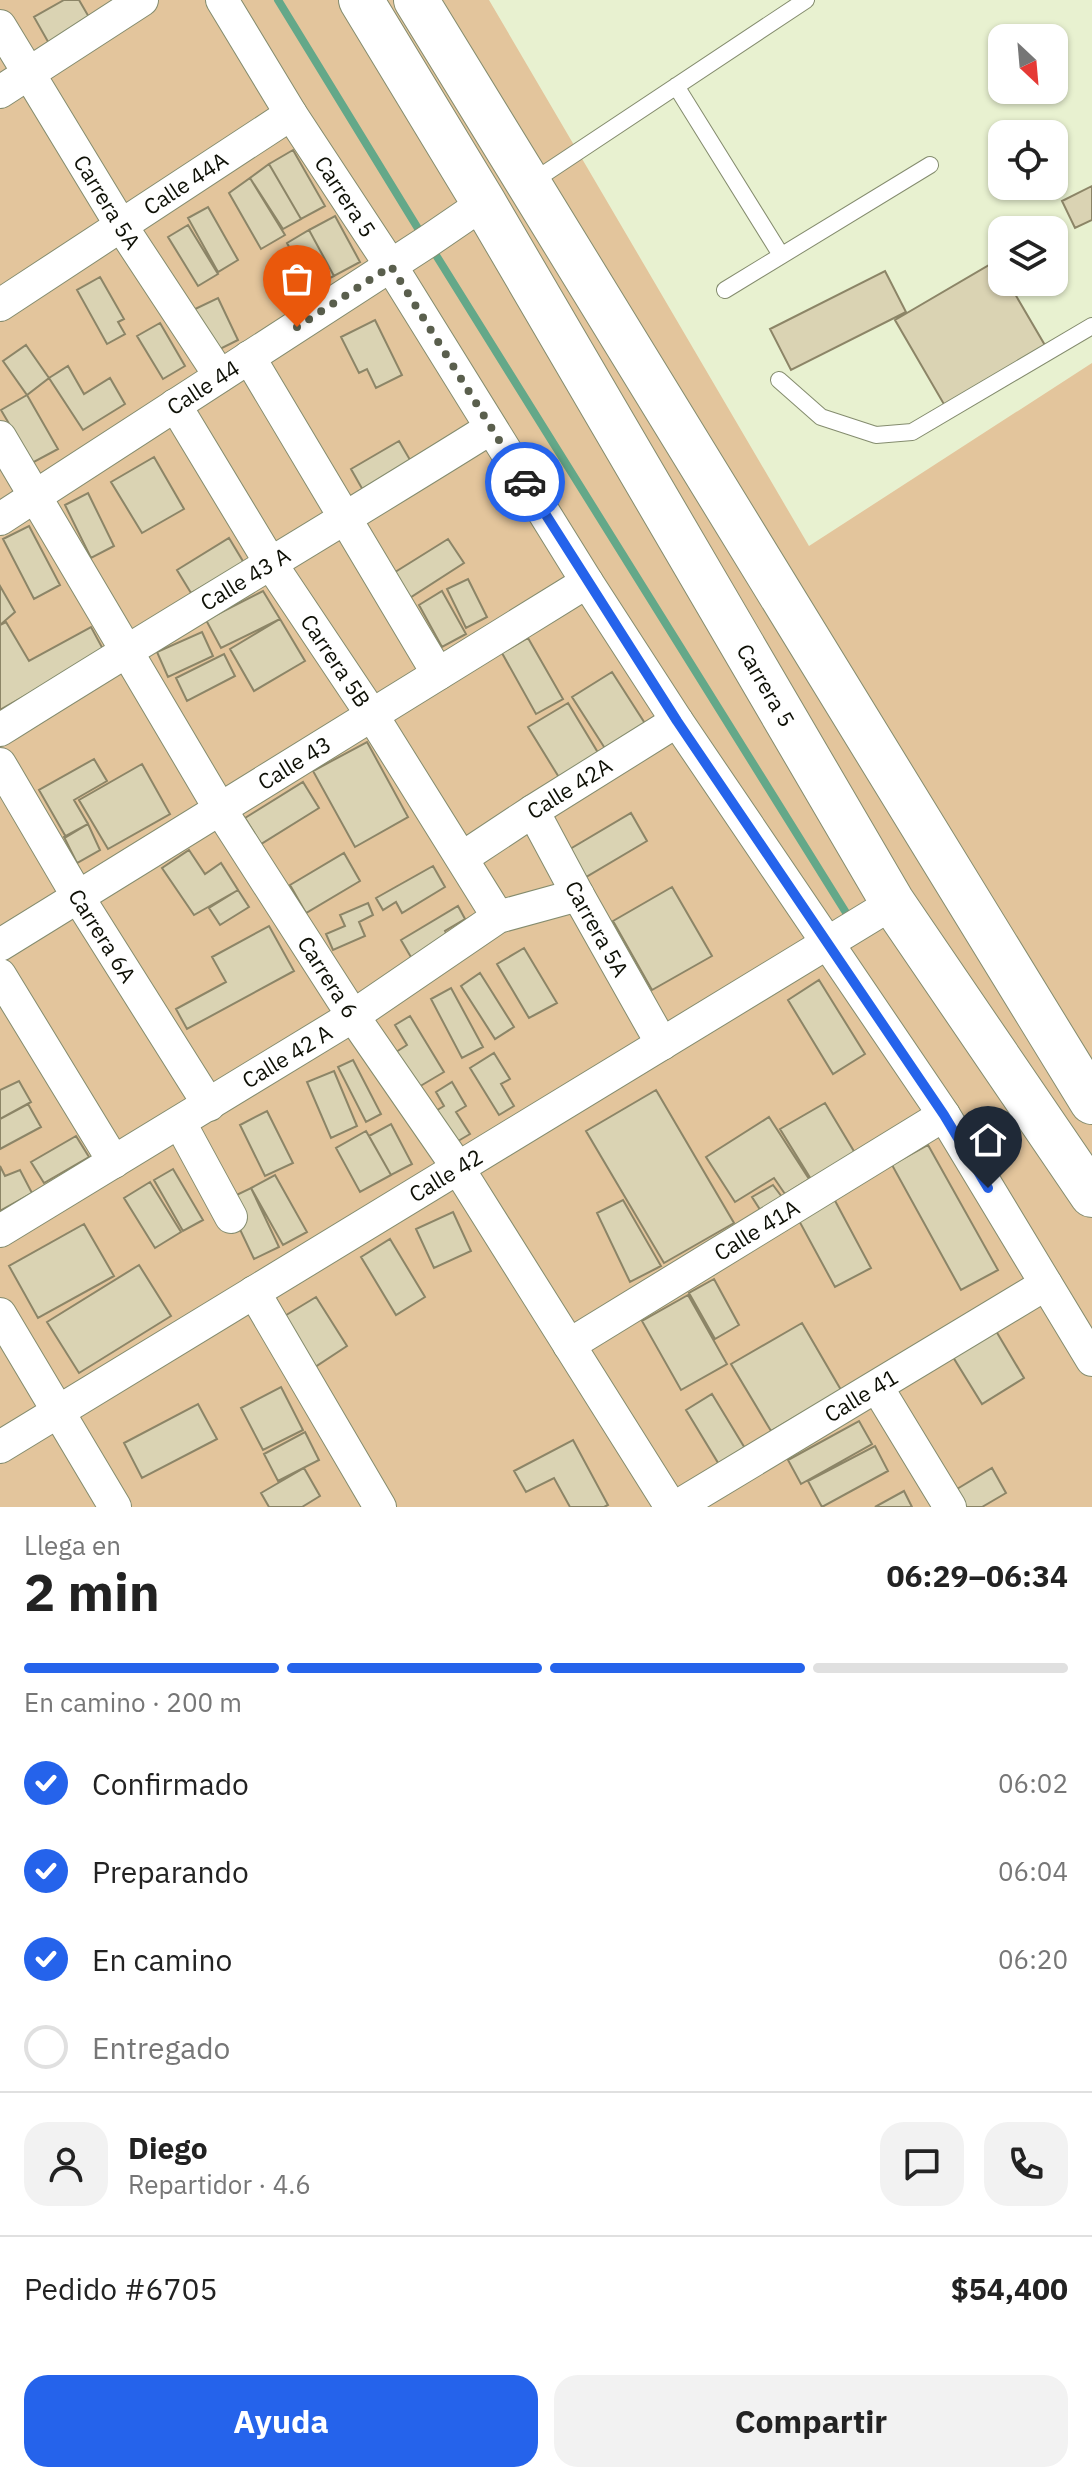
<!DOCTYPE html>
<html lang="es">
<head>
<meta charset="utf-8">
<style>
  body { margin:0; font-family:"IBM Plex Sans",sans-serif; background:#f2f2f2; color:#222; height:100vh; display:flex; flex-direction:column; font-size:30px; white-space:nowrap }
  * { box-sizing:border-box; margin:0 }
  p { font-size:26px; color:#767676 }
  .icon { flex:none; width:44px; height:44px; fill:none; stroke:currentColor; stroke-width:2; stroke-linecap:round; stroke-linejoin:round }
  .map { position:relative; height:1507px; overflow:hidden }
  .side { display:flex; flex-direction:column; background:#fff; flex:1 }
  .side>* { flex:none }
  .needle { width:52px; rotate:154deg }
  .controls { position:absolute; left:988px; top:24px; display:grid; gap:16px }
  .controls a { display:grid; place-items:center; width:80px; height:80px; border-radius:16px; background:#fff; box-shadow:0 2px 6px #0004; font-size:40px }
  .pin { position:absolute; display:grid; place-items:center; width:68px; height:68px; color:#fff; margin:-82px -34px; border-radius:50% 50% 50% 0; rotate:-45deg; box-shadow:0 0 8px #0007 }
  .pin .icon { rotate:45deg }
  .courier { position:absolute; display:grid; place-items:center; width:80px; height:80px; margin:-40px; border:6px solid #2563eb; border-radius:50%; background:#fff; color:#222; box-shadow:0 2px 10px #0007 }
  .overview em { font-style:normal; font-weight:700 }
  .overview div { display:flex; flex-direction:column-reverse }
  .overview { display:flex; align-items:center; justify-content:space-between; height:136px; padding:0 24px }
  h1 { font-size:52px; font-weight:700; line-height:60px }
  .bar { display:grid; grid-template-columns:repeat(4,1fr); gap:12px 8px; align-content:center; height:96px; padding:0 24px }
  .bar i { height:10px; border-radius:6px; background:#e0e0e0 }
  .bar .on { background:#2563eb }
  .bar p { grid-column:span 4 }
  .line { display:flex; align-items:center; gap:20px; padding:0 24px; border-top:2px solid #e0e0e0 }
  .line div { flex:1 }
  .round { display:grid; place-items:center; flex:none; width:84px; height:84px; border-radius:24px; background:#f2f2f2 }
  ol { padding:0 24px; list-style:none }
  li { display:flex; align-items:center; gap:24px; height:88px }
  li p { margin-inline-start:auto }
  li .icon { padding:8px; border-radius:50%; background:#2563eb; color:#fff; stroke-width:4 }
  li:last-child { color:#767676 }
  li i { width:44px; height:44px; border:4px solid #e0e0e0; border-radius:50% }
  .action { display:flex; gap:16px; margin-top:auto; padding:16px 24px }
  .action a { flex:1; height:92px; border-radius:24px; background:#2563eb; color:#fff; font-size:32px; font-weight:700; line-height:92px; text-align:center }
  .action a+a { background:#f2f2f2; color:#222 }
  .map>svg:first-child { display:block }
</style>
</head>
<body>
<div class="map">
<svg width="1092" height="1507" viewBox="0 0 1092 1507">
  <rect width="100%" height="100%" fill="#e8f1d0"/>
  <path fill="#e3c59c" d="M0,0H489L809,546L1092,363V1507H0Z"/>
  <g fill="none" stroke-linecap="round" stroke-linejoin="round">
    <path stroke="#64a889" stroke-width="8" d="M278,0L422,235
      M434,252L850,919"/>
  </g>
  <path fill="#dad3b3" stroke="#8c8567" stroke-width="2" d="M64,0H79L93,24L51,47L34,17Z
    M293,150L325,206L301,219L269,164Z
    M269,164L301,219L283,229L250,178Z
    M250,178L285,235L261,249L229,193Z
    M1092,186V220L1075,228L1062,201Z
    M208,207L238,260L218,272L188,218Z
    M335,216L360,262L334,276L309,230Z
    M188,225L218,274L198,286L168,237Z
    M309,230L334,276L311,287L287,243Z
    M996,261L1002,272V282H1008L1046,347L945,406L895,320Z
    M885,271L906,312L791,370L770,329Z
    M100,277L124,319L118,322L125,334L107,344L77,290Z
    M218,298L238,340L214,352L193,310Z
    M375,320L402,375L376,388L367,369L359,373L341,337Z
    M160,323L185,366L163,379L137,336Z
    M26,345L49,378L27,395L3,361Z
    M68,366L84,394L110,378L125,404L83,430L49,378Z
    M27,395L58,449L32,463L1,410Z
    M399,441L413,465L364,492L351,469Z
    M154,457L184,509L142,533L111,482Z
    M88,493L114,546L91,558L65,505Z
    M29,526L60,585L34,599L3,539Z
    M229,538L244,563L191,593L177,570Z
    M448,539L464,563L408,599L392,574Z
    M468,579L487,617L466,628L447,589Z
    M0,586L15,612L0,625Z
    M263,591L280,619L221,648L206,620Z
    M442,591L466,634L442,647L419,605Z
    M280,619L305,661L254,691L230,649Z
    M6,622L29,661L91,627L104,651L0,710V625Z
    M202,632L213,656L168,677L157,652Z
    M528,638L563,699L536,714L502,653Z
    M224,654L235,676L187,701L176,678Z
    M612,672L646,725L606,750L572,697Z
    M568,703L600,756L560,779L528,727Z
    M367,742L408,817L355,847L313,771Z
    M94,759L107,781L74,800L88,824L66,837L39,790Z
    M142,764L170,814L108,849L79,800Z
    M303,782L319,808L261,844L245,818Z
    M631,813L647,841L586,877L570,849Z
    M88,824L100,850L77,863L64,837Z
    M189,850L205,874L221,863L238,890L194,915L162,868Z
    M344,853L360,881L306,913L290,885Z
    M433,866L445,887L402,913L396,902L383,910L376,898Z
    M672,887L712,956L652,990L613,921Z
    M238,890L249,907L220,925L209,908Z
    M368,903L373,915L359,922L365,936L333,950L326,934L345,926L340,915Z
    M458,906L465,919L445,931L451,943L415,964L401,940Z
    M269,926L294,971L187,1029L176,1009L226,982L212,957Z
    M524,948L557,1003L529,1018L497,964Z
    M480,973L514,1027L495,1039L461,986Z
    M819,980L865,1054L833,1074L788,1000Z
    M451,988L483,1047L462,1058L431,999Z
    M410,1016L444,1072L417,1088L396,1052L407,1045L395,1025Z
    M494,1053L510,1079L501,1084L514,1106L499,1115L470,1068Z
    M353,1060L381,1114L366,1122L338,1067Z
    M334,1071L357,1126L331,1138L307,1082Z
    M19,1081L31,1102L0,1119V1090Z
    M452,1082L466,1106L456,1112L470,1134L453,1144L434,1112L444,1106L436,1092Z
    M656,1090L734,1223L664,1263L586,1131Z
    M825,1103L858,1158L814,1184L780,1129Z
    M28,1104L41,1127L0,1149V1119Z
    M267,1111L293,1163L265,1176L240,1125Z
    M769,1117L809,1179L785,1194L774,1178L735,1202L706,1157Z
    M391,1124L412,1164L391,1175L369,1136Z
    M366,1131L391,1175L360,1192L336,1148Z
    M76,1136L89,1157L44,1183L31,1162Z
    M928,1145L998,1270L961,1290L892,1165Z
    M0,1166L5,1176L20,1170L32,1193L0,1211Z
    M173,1169L203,1220L183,1231L154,1180Z
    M275,1175L307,1232L283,1245L251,1188Z
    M150,1182L181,1232L155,1248L124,1198Z
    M773,1185L788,1205L766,1219L752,1197Z
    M251,1188L279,1247L254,1259L226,1200Z
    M833,1197L871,1268L835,1287L797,1217Z
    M623,1200L661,1266L630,1282L597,1213Z
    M453,1212L471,1251L434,1268L416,1229Z
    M84,1224L114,1276L38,1318L9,1266Z
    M390,1239L425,1297L396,1315L361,1257Z
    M139,1265L171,1316L79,1373L47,1322Z
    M714,1279L739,1325L715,1339L689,1293Z
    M688,1295L727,1364L681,1390L642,1321Z
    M316,1297L347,1346L315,1367L283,1317Z
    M802,1323L841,1390L771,1431L731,1364Z
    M996,1331L1024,1378L982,1404L953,1357Z
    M281,1387L303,1430L263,1450L241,1408Z
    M712,1394L746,1450L720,1466L686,1410Z
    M198,1404L217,1439L142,1478L124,1443Z
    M859,1421L872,1444L801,1484L788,1460Z
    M305,1432L319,1460L278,1481L264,1454Z
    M573,1440L608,1505L604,1507H570L554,1478L526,1492L514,1471Z
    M875,1446L888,1471L822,1507L808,1481Z
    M304,1468L320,1496L302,1507H269L261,1493Z
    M992,1468L1006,1493L982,1507H960L952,1492Z
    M904,1491L912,1507H875Z"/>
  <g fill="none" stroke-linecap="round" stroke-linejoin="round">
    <g stroke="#848c6e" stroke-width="18">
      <path id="lane" d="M676,86L781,255
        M529,184L806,0
        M725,290L930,165
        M779,380L821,417L876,435L912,432L1092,326"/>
    </g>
    <g stroke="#848c6e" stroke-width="34">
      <g id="street">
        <path id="s1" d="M222,0L291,114L391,266L587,582L677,721L944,1115L1092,1360"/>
        <path id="s2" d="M0,26L122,227L220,376"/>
        <path d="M0,92L142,0"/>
        <path id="s3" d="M0,305L291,114"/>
        <path d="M249,357L438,674"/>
        <path id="s4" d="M175,405L271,564L372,715L498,917"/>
        <path id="s5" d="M0,437L220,809L353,1016L458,1168L671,1507"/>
        <path id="s6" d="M0,519L427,242L484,203"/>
        <path id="s7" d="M0,730C163,627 328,530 491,428"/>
        <path id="s8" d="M0,764L78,897L209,1105"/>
        <path id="s9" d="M533,811L578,895L662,1044"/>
        <path id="s10" d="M462,858L533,811L677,721"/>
        <path id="s11" d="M0,945L587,582"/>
        <path d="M0,975L114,1162"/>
        <path d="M180,1123L231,1217"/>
        <path id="s12" d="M0,1231L353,1016L498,917L578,895"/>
        <path d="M254,1292L380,1507"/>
        <path d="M0,1314L115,1507"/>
        <path id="s13" d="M569,1345L944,1115"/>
        <path d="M877,1387L950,1507"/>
        <path id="s14" d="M0,1447L893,903"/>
        <path id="s15" d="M676,1507L1046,1284"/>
      </g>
    </g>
    <g stroke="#848c6e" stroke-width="46">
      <g id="secondary">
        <path id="s16" d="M361,0L484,203L893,903L1092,1195"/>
        <path d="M416,0L1092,1102"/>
      </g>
    </g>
    <use href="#lane" stroke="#fff" stroke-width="16"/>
    <use href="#street" stroke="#fff" stroke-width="32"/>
    <use href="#secondary" stroke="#fff" stroke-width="44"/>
  </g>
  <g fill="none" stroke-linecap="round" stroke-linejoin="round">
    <path stroke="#5a5f4d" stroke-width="8" stroke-dasharray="0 14.4" d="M297,327L391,266L525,482"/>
    <path stroke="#2563eb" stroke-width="10" d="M525,482L677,721L944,1115L988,1188"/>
  </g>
  <g text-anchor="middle" stroke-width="7" stroke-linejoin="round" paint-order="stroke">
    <g font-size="22" fill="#0e1006" stroke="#fff">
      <text dy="8" stroke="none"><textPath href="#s3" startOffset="222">Calle 44A</textPath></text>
      <text dy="8" stroke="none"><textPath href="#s1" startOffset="232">Carrera 5</textPath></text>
      <text dy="8" stroke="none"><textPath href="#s2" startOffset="206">Carrera 5A</textPath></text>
      <text dy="8" stroke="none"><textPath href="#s6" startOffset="242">Calle 44</textPath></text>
      <text dy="8" stroke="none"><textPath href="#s7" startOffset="288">Calle 43 A</textPath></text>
      <text dy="8" stroke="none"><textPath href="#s4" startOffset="302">Carrera 5B</textPath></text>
      <text dy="8" stroke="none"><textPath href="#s16" startOffset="796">Carrera 5</textPath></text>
      <text dy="8" stroke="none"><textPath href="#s11" startOffset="346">Calle 43</textPath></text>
      <text dy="8" stroke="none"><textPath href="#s10" startOffset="128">Calle 42A</textPath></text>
      <text dy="8" stroke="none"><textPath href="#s9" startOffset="134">Carrera 5A</textPath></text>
      <text dy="8" stroke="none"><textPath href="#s8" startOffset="200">Carrera 6A</textPath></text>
      <text dy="8" stroke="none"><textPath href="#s5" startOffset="632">Carrera 6</textPath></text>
      <text dy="8" stroke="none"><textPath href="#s12" startOffset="336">Calle 42 A</textPath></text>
      <text dy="8" stroke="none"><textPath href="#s14" startOffset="522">Calle 42</textPath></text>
      <text dy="8" stroke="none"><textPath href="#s13" startOffset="220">Calle 41A</textPath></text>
      <text dy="8" stroke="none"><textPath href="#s15" startOffset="216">Calle 41</textPath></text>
    </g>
  </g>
</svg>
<div class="controls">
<a><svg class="needle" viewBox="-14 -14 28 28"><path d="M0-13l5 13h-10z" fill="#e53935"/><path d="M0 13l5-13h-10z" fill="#767676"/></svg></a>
<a><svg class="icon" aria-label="locate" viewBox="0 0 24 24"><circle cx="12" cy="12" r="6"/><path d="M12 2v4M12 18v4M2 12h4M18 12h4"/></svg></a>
<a><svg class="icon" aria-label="layers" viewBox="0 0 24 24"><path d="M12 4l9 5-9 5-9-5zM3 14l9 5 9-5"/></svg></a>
</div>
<div class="pin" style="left:297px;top:327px;background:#ea580c"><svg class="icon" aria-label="bag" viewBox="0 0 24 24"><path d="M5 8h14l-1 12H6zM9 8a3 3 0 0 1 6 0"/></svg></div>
<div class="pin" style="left:988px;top:1188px;background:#1f2937"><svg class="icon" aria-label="home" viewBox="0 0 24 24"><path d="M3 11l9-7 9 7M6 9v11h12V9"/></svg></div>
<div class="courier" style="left:525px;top:482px"><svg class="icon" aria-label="car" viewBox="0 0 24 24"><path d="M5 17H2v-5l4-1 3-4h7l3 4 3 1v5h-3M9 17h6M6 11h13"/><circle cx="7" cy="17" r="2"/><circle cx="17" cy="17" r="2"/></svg></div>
</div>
<section class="side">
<div class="overview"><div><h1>2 min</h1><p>Llega en</p></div><em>06:29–06:34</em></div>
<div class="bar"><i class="on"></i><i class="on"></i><i class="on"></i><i></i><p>En camino · 200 m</p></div>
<ol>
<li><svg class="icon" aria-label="check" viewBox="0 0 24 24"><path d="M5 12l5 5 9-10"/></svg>Confirmado<p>06:02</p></li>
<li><svg class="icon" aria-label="check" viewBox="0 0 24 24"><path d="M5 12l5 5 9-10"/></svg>Preparando<p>06:04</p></li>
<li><svg class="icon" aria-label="check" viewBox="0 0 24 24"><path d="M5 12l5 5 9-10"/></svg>En camino<p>06:20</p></li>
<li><i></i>Entregado</li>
</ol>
<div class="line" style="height:144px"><a class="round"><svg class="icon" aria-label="person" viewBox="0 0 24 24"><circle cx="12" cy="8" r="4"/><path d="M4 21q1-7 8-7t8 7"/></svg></a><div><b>Diego</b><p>Repartidor · 4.6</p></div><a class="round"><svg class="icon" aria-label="chat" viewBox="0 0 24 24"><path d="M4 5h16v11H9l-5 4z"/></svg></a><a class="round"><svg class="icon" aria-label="phone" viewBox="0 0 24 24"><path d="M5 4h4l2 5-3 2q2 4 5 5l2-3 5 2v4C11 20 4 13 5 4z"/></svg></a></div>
<div class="line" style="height:104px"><div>Pedido #6705</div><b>$54,400</b></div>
<div class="action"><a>Ayuda</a><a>Compartir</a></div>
</section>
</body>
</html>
